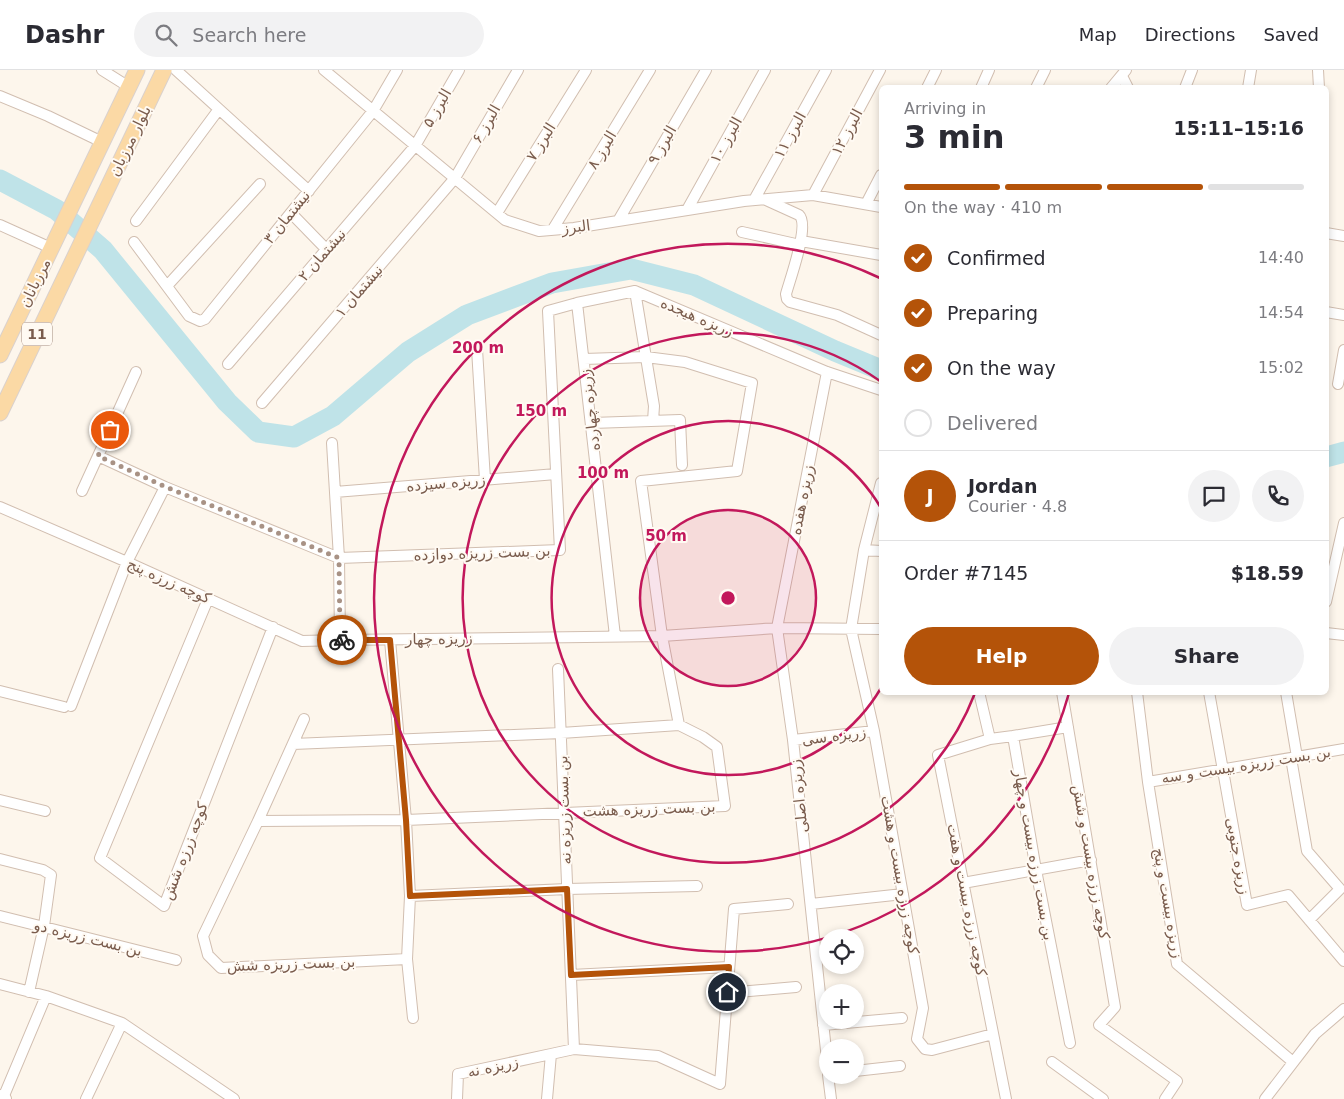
<!DOCTYPE html>
<html lang="en">
<head>
<meta charset="utf-8">
<style>
  body { margin:0; font-family:"DejaVu Sans","Noto Sans Arabic",sans-serif; background:#f2f2f3; color:#2b2b33; height:100vh; display:flex; flex-direction:column; font-size:19px; white-space:nowrap }
  * { box-sizing:border-box; margin:0 }
  p { font-size:16px; color:#7c7c81 }
  .icon { flex:none; width:28px; height:28px; fill:none; stroke:currentColor; stroke-width:2; stroke-linecap:round; stroke-linejoin:round }
  .map { position:relative; flex:1; overflow:hidden }
  .panel { position:absolute; left:879px; top:15px; width:450px; height:610px; display:flex; flex-direction:column; background:#fff; border-radius:8px; box-shadow:0 2px 8px #0003 }
  .panel>* { flex:none }
  .fabs { position:absolute; left:819px; top:859px; display:grid; gap:10px }
  .fabs a { display:grid; place-items:center; width:45px; height:45px; border-radius:50%; background:#fff; box-shadow:0 2px 8px #0003; font-size:25px }
  .pin { position:absolute; display:grid; place-items:center; width:42px; height:42px; color:#fff; margin:-21px; border:2px solid #fff; border-radius:50%; box-shadow:0 1px 5px #0007 }
  .courier { position:absolute; display:grid; place-items:center; width:50px; height:50px; margin:-25px; border:4px solid #b45309; border-radius:50%; background:#fff; color:#222; box-shadow:0 1px 6px #0007 }
  .summary em { font-style:normal; font-weight:700 }
  .summary div { display:flex; flex-direction:column-reverse }
  .summary { display:flex; align-items:center; justify-content:space-between; height:85px; padding:0 25px }
  h1 { font-size:32px; font-weight:700; line-height:38px }
  .bar { display:grid; grid-template-columns:repeat(4,1fr); gap:8px 5px; align-content:center; height:60px; padding:0 25px }
  .bar i { height:6px; border-radius:4px; background:#e1e1e2 }
  .bar .selected { background:#b45309 }
  .bar p { grid-column:span 4 }
  .line { display:flex; align-items:center; gap:12px; padding:0 25px; border-top:1px solid #e1e1e2 }
  .line div { flex:1 }
  .round { display:grid; place-items:center; flex:none; width:52px; height:52px; border-radius:26px; background:#f2f2f3 }
  ol { padding:0 25px; list-style:none }
  li { display:flex; align-items:center; gap:15px; height:55px }
  li p { margin-inline-start:auto }
  li .icon { padding:5px; border-radius:50%; background:#b45309; color:#fff; stroke-width:4 }
  li:last-child { color:#7c7c81 }
  li i { width:28px; height:28px; border:2px solid #e1e1e2; border-radius:50% }
  .action { display:flex; gap:10px; margin-top:auto; padding:10px 25px }
  .action a { flex:1; height:58px; border-radius:30px; background:#b45309; color:#fff; font-size:20px; font-weight:700; line-height:58px; text-align:center }
  .action a+a { background:#f2f2f3; color:#2b2b33 }
  header { display:flex; align-items:center; gap:30px; box-sizing:border-box; height:70px; padding:0 25px; background:#fff; border-bottom:1px solid #e1e1e2 }
  header strong { font-size:24px }
  nav { display:flex; gap:28px; margin-inline-start:auto; font-size:18px }
  .search { width:350px; height:45px; background:#f2f2f3; display:flex; align-items:center; gap:12px; box-sizing:border-box; padding:0 18px; border-radius:28px; color:#7c7c81; font-size:19px }
  .map>svg:first-child { display:block }
</style>
</head>
<body>
<header>
<strong>Dashr</strong>
<div class="search"><svg class="icon" aria-label="search" viewBox="0 0 24 24"><circle cx="10" cy="10" r="6"/><path d="M15 15l6 6"/></svg>Search here</div>
<nav><a>Map</a><a>Directions</a><a>Saved</a></nav>
</header>
<div class="map">
<svg width="1344" height="1029" viewBox="0 0 1344 1029">
  <rect width="100%" height="100%" fill="#fdf6ec"/>
  <g fill="none" stroke-linecap="round" stroke-linejoin="round">
    <path stroke="#bfe3e8" stroke-width="21" d="M0,110L57,140L103,180L227,332L258,362L294,367L333,346L408,282L467,245L552,213L631,199L694,215L835,281L881,300
      M1326,387L1344,382"/>
    <g stroke="#d1beb0" stroke-width="12">
      <path id="street" d="M102,0L129,17
        M176,0L309,121
        M324,0L505,150L539,161L574,158L744,131L813,125L881,137
        M1318,0L1319,18
        M1122,6L1128,18
        M927,18L936,0
        M981,18L989,0
        M1036,18L1045,0
        M1111,18L1126,0
        M1185,18L1192,0
        M1248,18L1251,0
        M0,26L48,46L102,72
        M813,125L880,0
        M754,130L826,0
        M766,130L799,145C810,155 790,209 786,224L787,229L790,232L837,245L881,265
        M866,134L881,105
        M687,140L765,0
        M291,143L326,179
        M497,143L586,0
        M136,151L219,39
        M618,151L706,0
        M0,155L51,178
        M553,159L650,0
        M742,162L800,175
        M1326,163L1344,166
        M801,171L881,185
        M134,172L189,246L200,251L205,249L373,41L397,0
        M167,216L260,114
        M577,233L615,566
        M1326,242L1344,245
        M477,279L485,410
        M584,289L646,287L685,292L752,313L737,401L641,411L662,566L679,655
        M228,294L415,76L459,0
        M136,302L98,386L165,417
        M1338,314L1344,280
        M262,333L455,108L518,0
        M653,351L654,336L635,221L827,302L881,320
        M592,353L680,350L682,395
        M332,373L339,488L560,480L548,241L577,233L635,221
        M881,413L864,480L851,559L874,661L923,938L917,969L925,979L932,980L993,964
        M82,421L98,386
        M335,422L556,404
        M0,437L127,492L302,571L340,570
        M864,480L881,481
        M208,529L100,788L164,836L273,557
        M1326,532L1344,453
        M1326,563L1344,565
        M390,570L406,750L410,826L567,819L697,816
        M558,599L574,979L658,986L720,1014L734,839L788,834
        M0,621L64,637
        M979,622L990,669L1013,666L1036,800L1070,973
        M1062,622L1115,937L1099,955L1177,1011L1165,1029
        M1137,622L1148,712L1344,679
        M1209,622L1247,835L1288,825L1344,891
        M1286,622L1297,687
        M71,636L127,492L165,417L339,488L340,570L662,566L777,558L827,302
        M1013,666L1068,657
        M990,669L938,685L1006,1029
        M793,670L874,661
        M293,674L561,663L679,655L703,667L717,677L725,736L406,750L258,751L304,649
        M1291,688L1307,781L1340,819L1309,850
        M1148,712L1177,894L1293,992
        M0,730L45,741
        M258,751L203,866L208,885L221,898L407,889L413,948
        M0,789L43,800L51,805L44,856L29,922
        M963,813L1091,790
        M811,834L903,824
        M0,846L176,890
        M407,889L410,826
        M571,905L729,897
        M0,914L46,926L122,953
        M727,923L796,917
        M823,955L902,948
        M1052,992L1103,1029
        M828,999L793,670L777,558L881,559
        M855,1001L900,996
        M828,1005L831,1029
        M3,1028L46,926
        M86,1029L122,953L234,1029
        M457,1029L458,1004L551,984
        M547,1029L551,984L574,979
        M1265,1029L1315,964L1344,939"/>
    </g>
    <g stroke="#d6c0b0" stroke-width="16">
      <path id="secondary" d="M0,1027L4,1029"/>
    </g>
    <g stroke="#dad1cd" stroke-width="17">
      <path id="primary" d="M0,285L137,0
        M0,343L164,0"/>
    </g>
    <use href="#street" stroke="#fff" stroke-width="10"/>
    <use href="#secondary" stroke="#fff" stroke-width="14"/>
    <use href="#primary" stroke="#fbd9a5" stroke-width="15"/>
  </g>
  <g fill="none" stroke-linecap="round" stroke-linejoin="round">
    <path stroke="#a89285" stroke-width="5" stroke-dasharray="0 9" d="M110,360L98,386L166,417L339,488L340,570H342"/>
    <path stroke="#b45309" stroke-width="6" d="M342,570H390L406,750L410,826L567,819L571,905L729,897L727,922"/>
  </g>
  <circle cx="728" cy="528" r="88" fill="#c2185b" fill-opacity=".12"/>
  <g fill="none" stroke="#c2185b" stroke-width="2.5">
    <circle cx="728" cy="528" r="88"/>
    <path d="M881 618A177 177 0 1 1 881 438"/>
    <path d="M975 623A265 265 0 1 1 880 311"/>
    <path d="M1069 623A354 354 0 1 1 880 208"/>
  </g>
  <g text-anchor="middle" stroke-width="4" stroke-linejoin="round" paint-order="stroke">
    <rect fill="#fffaf3" stroke="#a28b7f" stroke-width="1" x="22" y="252.5" width="30" height="23" rx="4"/>
    <g font-size="14" font-weight="bold" fill="#7a5c4d">
      <text x="37" y="269">11</text>
    </g>
    <g font-size="15" fill="#7a5c4d" stroke="#fffaf3">
      <text transform="translate(437 38) rotate(-60)" y="5">البرز ۵</text>
      <text transform="translate(486 54) rotate(-60)" y="5">البرز ۶</text>
      <text transform="translate(847 62) rotate(-62)" y="5">البرز ۱۲</text>
      <text transform="translate(790 65) rotate(-61)" y="5">البرز ۱۱</text>
      <text transform="translate(726 70) rotate(-61)" y="5">البرز ۱۰</text>
      <text transform="translate(130 71) rotate(-64)" y="5">بلوار مرزبان</text>
      <text transform="translate(541 72) rotate(-58)" y="5">البرز ۷</text>
      <text transform="translate(662 75) rotate(-60)" y="5">البرز ۹</text>
      <text transform="translate(602 80) rotate(-59)" y="5">البرز ۸</text>
      <text transform="translate(287 147) rotate(-51)" y="5">نيشتمان ۳</text>
      <text transform="translate(576 157) rotate(-7)" y="5">البرز</text>
      <text transform="translate(322 185) rotate(-49)" y="5">نيشتمان ۲</text>
      <text transform="translate(35 213) rotate(-64)" y="5">مرزبانان</text>
      <text transform="translate(359 221) rotate(-49)" y="5">نيشتمان ۱</text>
      <text transform="translate(697 247) rotate(23)" y="5">زریزه هیجده</text>
      <text transform="translate(590 340) rotate(-97)" y="5">زریزه چهارده</text>
      <text transform="translate(446 413) rotate(-5)" y="5">زریزه سیزده</text>
      <text transform="translate(802 430) rotate(-79)" y="5">زریزه هفده</text>
      <text transform="translate(482 483) rotate(-2)" y="5">بن بست زریزه دوازده</text>
      <text transform="translate(169 511) rotate(24)" y="5">کوچه زرزه پنج</text>
      <text transform="translate(439 569) rotate(-1)" y="5">زریزه چهار</text>
      <text transform="translate(834 666) rotate(-7)" y="5">زریزه سی</text>
      <text transform="translate(1246 695) rotate(-9)" y="5">بن بست زریزه بیست و سه</text>
      <text transform="translate(799 726) rotate(-96)" y="5">زریزه اصلی</text>
      <text transform="translate(649 739) rotate(-2)" y="5">بن بست زریزه هشت</text>
      <text transform="translate(564 740) rotate(-92)" y="5">بن بست زریزه نه</text>
      <text transform="translate(185 781) rotate(-69)" y="5">کوچه زرزه شش</text>
      <text transform="translate(1034 785) rotate(80)" y="5">بن بست زرزه بیست و چهار</text>
      <text transform="translate(1238 786) rotate(80)" y="5">زریزه جنوبی</text>
      <text transform="translate(1091 792) rotate(80)" y="5">کوچه زرزه بیست و شش</text>
      <text transform="translate(900 805) rotate(80)" y="5">کوچه زرزه بیست و هشت</text>
      <text transform="translate(967 830) rotate(79)" y="5">کوچه زرزه بیست و هفت</text>
      <text transform="translate(1168 833) rotate(80)" y="5">زریزه بیست و پنج</text>
      <text transform="translate(88 868) rotate(14)" y="5">بن بست زریزه دو</text>
      <text transform="translate(291 894) rotate(-2)" y="5">بن بست زریزه شش</text>
      <text transform="translate(493 997) rotate(-12)" y="5">زریزه نه</text>
    </g>
  </g>
  <circle cx="728" cy="528" r="8" fill="#c2185b" stroke="#fffaf3" stroke-width="2.5"/>
  <g font-size="15" text-anchor="middle" font-weight="bold" fill="#c2185b" stroke="#fffaf3" stroke-width="4" stroke-linejoin="round" paint-order="stroke">
    <text x="478" y="283">200 m</text>
    <text x="541" y="346">150 m</text>
    <text x="603" y="408">100 m</text>
    <text x="666" y="471">50 m</text>
  </g>
</svg>
<div class="fabs">
<a><svg class="icon" aria-label="locate" viewBox="0 0 24 24"><circle cx="12" cy="12" r="6"/><path d="M12 2v4M12 18v4M2 12h4M18 12h4"/></svg></a>
<a>+</a>
<a>−</a>
</div>
<div class="pin" style="left:110px;top:360px;background:#ea580c"><svg class="icon" aria-label="bag" viewBox="0 0 24 24"><path d="M5 8h14l-1 12H6zM9 8a3 3 0 0 1 6 0"/></svg></div>
<div class="pin" style="left:727px;top:922px;background:#1f2937"><svg class="icon" aria-label="home" viewBox="0 0 24 24"><path d="M3 11l9-7 9 7M6 9v11h12V9"/></svg></div>
<div class="courier" style="left:342px;top:570px"><svg class="icon" aria-label="bike" viewBox="0 0 24 24"><circle cx="6" cy="16" r="4"/><circle cx="18" cy="16" r="4"/><path d="M6 16l4-8h5l3 8M10 8l3 8H6M13 5h3"/></svg></div>
<section class="panel">
<div class="summary"><div><h1>3 min</h1><p>Arriving in</p></div><em>15:11–15:16</em></div>
<div class="bar"><i class="selected"></i><i class="selected"></i><i class="selected"></i><i></i><p>On the way · 410 m</p></div>
<ol>
<li><svg class="icon" aria-label="check" viewBox="0 0 24 24"><path d="M5 12l5 5 9-10"/></svg>Confirmed<p>14:40</p></li>
<li><svg class="icon" aria-label="check" viewBox="0 0 24 24"><path d="M5 12l5 5 9-10"/></svg>Preparing<p>14:54</p></li>
<li><svg class="icon" aria-label="check" viewBox="0 0 24 24"><path d="M5 12l5 5 9-10"/></svg>On the way<p>15:02</p></li>
<li><i></i>Delivered</li>
</ol>
<div class="line" style="height:90px"><b class="round" style="background:#b45309;color:#fff">J</b><div><b>Jordan</b><p>Courier · 4.8</p></div><a class="round"><svg class="icon" aria-label="chat" viewBox="0 0 24 24"><path d="M4 5h16v11H9l-5 4z"/></svg></a><a class="round"><svg class="icon" aria-label="phone" viewBox="0 0 24 24"><path d="M5 4h4l2 5-3 2q2 4 5 5l2-3 5 2v4C11 20 4 13 5 4z"/></svg></a></div>
<div class="line" style="height:65px"><div>Order #7145</div><b>$18.59</b></div>
<div class="action"><a>Help</a><a>Share</a></div>
</section>
</div>
</body>
</html>
